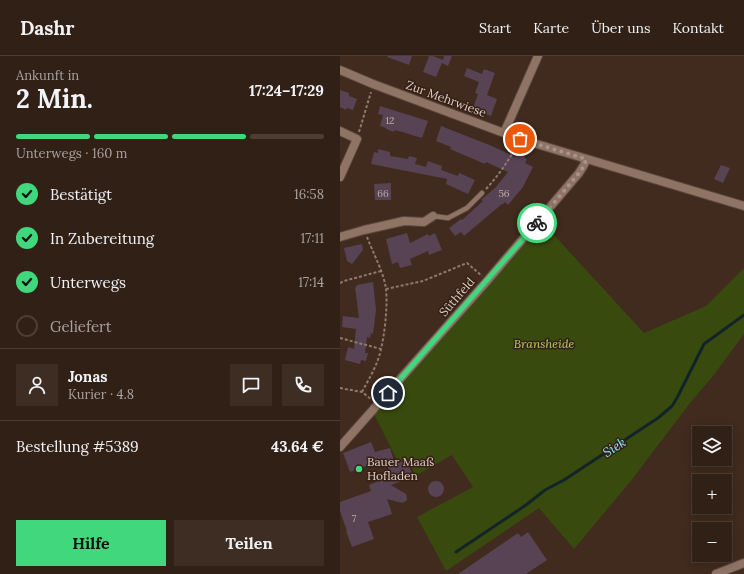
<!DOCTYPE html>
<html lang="de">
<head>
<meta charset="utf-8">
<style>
  body { margin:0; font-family:Lora,serif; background:#3d2d23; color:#f1f3f6; height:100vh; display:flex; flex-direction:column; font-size:15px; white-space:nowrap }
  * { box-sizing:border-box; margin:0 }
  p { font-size:13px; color:#a8a3a1 }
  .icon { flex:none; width:22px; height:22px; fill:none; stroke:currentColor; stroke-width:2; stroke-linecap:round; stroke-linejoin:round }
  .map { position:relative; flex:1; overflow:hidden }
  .sheet { display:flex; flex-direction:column; background:#312016; width:340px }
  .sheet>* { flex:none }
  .fabs { position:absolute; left:352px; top:370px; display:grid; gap:8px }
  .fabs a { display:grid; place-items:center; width:40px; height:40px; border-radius:0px; background:#312016; box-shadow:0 2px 10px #0003,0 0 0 1px #4c3e35; font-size:20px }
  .pin { position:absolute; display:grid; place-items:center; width:34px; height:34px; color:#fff; margin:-17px; border:2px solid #fff; border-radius:50%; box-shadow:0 1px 4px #0007 }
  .courier { position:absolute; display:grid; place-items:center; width:40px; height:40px; margin:-20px; border:3px solid #41d77c; border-radius:50%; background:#fff; color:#222; box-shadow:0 1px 5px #0007 }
  .headline em { font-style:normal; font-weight:700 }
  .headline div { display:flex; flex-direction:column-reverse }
  .headline { display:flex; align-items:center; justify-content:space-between; height:68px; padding:0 16px }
  h1 { font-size:26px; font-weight:700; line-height:30px }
  .bar { display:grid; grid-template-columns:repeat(4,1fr); gap:6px 4px; align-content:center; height:48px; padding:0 16px }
  .bar i { height:5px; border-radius:3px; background:#4c3e35 }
  .bar .on { background:#41d77c }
  .bar p { grid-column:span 4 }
  .line { display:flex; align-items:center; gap:10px; padding:0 16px; border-top:1px solid #4c3e35 }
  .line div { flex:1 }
  .round { display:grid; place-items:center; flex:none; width:42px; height:42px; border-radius:0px; background:#3d2d23 }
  ol { padding:0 16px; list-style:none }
  li { display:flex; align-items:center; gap:12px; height:44px }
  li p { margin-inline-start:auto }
  li .icon { padding:4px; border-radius:50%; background:#41d77c; color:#111; stroke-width:4 }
  li:last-child { color:#a8a3a1 }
  li i { width:22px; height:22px; border:2px solid #4c3e35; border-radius:50% }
  .primary-button { display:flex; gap:8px; margin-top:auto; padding:8px 16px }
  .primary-button a { flex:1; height:46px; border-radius:0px; background:#41d77c; color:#111; font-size:16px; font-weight:700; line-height:46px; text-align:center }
  .primary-button a+a { background:#3d2d23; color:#f1f3f6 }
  header { display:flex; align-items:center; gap:24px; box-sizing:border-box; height:56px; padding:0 20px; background:#312016; border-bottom:1px solid #4c3e35 }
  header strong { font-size:19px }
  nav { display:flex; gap:22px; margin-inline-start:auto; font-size:14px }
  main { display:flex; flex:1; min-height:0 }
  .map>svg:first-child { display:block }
</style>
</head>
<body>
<header>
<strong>Dashr</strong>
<nav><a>Start</a><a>Karte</a><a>Über uns</a><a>Kontakt</a></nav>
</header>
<main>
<section class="sheet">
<div class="headline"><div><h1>2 Min.</h1><p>Ankunft in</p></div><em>17:24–17:29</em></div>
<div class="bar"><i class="on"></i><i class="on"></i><i class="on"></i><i></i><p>Unterwegs · 160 m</p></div>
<ol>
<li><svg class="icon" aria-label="check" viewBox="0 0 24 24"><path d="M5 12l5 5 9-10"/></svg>Bestätigt<p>16:58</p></li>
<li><svg class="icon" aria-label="check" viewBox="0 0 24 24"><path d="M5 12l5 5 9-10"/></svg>In Zubereitung<p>17:11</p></li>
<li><svg class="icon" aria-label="check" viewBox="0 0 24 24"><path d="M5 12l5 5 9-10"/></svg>Unterwegs<p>17:14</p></li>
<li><i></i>Geliefert</li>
</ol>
<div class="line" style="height:72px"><a class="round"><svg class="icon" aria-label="person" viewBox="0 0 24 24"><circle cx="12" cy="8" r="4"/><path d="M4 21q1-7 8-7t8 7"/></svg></a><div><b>Jonas</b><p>Kurier · 4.8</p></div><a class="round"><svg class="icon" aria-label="chat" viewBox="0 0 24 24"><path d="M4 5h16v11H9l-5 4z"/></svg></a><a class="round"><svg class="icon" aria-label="phone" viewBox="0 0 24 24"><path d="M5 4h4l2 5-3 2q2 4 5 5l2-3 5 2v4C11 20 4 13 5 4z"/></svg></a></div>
<div class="line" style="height:52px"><div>Bestellung #5389</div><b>43.64 €</b></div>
<div class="primary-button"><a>Hilfe</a><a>Teilen</a></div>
</section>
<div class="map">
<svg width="404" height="518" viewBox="0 0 404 518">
  <rect width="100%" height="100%" fill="#412a1e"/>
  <path fill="#394a0f" d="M203,167L304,277L366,250L404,212V278L373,320L350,347L290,426L234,493L199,452L106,515L77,461L133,431L112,399L75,420L68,402L58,406L34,358Z"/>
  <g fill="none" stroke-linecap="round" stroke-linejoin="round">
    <path stroke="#132429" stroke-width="3" d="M116,496L186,449L205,434L224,424L318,362L332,350L337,342L364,288L404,259"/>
  </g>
  <path fill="#584354" d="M48,0H72L69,9L47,1Z
    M89,0H93L103,4L104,0H112L108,10L102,7L96,21L83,16Z
    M127,12L142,18L144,13L155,17L147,39L157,43L151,60L137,55L138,54L133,52L138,38L135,37L139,26L124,20Z
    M0,34L9,37V40L17,43L13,54L7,52L6,54L0,51Z
    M40,50L88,65L82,82L55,74L54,76L46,73V72L40,70L43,59L38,58Z
    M101,70L152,90L175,101L178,97L185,101V102L187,103L185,107L193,111L183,131L168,149L165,146L163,148H162L124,180L121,176L115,180L109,172L121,163L122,164L143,145L141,144L156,131L168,116L146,106L145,108L110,93L111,91L96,85Z
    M38,93L50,96V100L68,103L69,100L77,102L75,108L86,111L88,105L102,110L101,114L118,120L119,117L135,124L128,138L106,128L107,123L31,108L34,96L38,97Z
    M381,109L390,112L383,127L374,123Z
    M51,127V144H35L34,128Z
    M67,177L70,187L88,178L89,180L95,177L102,194L89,199L88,195L70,203L72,209L60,212L58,206L52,208L46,183Z
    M22,188L23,194L12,208L7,205L4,192Z
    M33,226L36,254L33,278L31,277L30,282L27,281L25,297H28L26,305L21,304L20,308L5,304L8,291L14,293L16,273L2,271L3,260L19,262L15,231L17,230V229Z
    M31,386L35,396L50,392L55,408L67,404L73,421L51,429L66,438L67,442V444L66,445L62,447L47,443L52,458L28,466L34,483L12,491L6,475H7L0,455V446L31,435L29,429L51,420L45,403L10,416L3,397Z
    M88 433a8 8 0 1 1 16 0a8 8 0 1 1-16 0Z
    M188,476L207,504L186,518H118L178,477L181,481Z"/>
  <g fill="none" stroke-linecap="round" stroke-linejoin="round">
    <g stroke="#5a473d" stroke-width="6">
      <path id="service" d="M93,160L108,162L127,152L142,137"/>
    </g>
    <g stroke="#5a473d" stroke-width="10">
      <path id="minor" d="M0,14L33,28L180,83L404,150
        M0,75L17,83L0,121
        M164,77L198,0
        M0,181L24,174L64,165L84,166L93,160
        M0,391L147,225L239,117L244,109L246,103
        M376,518L404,507"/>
    </g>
    <path stroke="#8e7a70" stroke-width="2" stroke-dasharray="3 2" stroke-linecap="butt" d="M19,76L31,36
      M146,133C158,120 167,107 176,91
      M0,227L4,225L41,215
      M46,233L83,225L127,207L142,220
      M0,282L41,293
      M0,332L22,336L32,344
      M22,336C27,326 33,317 37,306C44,290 48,251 46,233C44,217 33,197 27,181"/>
    <use href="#service" stroke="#8f7466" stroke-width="4.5"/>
    <use href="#minor" stroke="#8f7466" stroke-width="8"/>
  </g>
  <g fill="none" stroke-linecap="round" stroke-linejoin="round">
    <path stroke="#a7958c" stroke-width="4" stroke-dasharray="0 7.2" d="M180,83L246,103L244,110L239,117L197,167"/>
    <path stroke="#41d77c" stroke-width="5" d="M48,337L197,167"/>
  </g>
  <circle fill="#41d77c" stroke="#362015" stroke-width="1.5" cx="19" cy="413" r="4"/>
  <g text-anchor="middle" stroke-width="3" stroke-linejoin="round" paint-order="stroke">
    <g font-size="10" fill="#bcacaa">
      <text x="50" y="68">12</text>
      <text x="43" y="141">66</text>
      <text x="164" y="141">56</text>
      <text x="14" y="466">7</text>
    </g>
    <g font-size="12" fill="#decfc7" stroke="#362015">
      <text transform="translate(106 43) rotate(20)" y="4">Zur Mehrwiese</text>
      <text transform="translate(117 241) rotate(-49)" y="4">Süthfeld</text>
    </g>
    <g font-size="12" font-style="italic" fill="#afd460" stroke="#362015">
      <text x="204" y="292">Bransheide</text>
    </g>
    <g font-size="12" fill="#decfc7" stroke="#362015" text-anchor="start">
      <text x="27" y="410">Bauer Maaß<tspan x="27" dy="14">Hofladen</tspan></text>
    </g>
    <g font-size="13" font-style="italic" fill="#89e0f8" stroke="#362015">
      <text transform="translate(274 391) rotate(-33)" y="5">Siek</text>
    </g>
  </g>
</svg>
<div class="fabs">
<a><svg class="icon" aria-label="layers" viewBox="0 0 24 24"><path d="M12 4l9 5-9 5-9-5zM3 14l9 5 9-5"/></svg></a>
<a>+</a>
<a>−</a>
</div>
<div class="pin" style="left:180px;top:83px;background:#ea580c"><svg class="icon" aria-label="bag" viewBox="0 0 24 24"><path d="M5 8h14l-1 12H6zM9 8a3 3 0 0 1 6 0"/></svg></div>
<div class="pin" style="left:48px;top:337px;background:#1f2937"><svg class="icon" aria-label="home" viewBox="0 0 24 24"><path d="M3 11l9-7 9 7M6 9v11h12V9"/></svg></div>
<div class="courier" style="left:197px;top:167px"><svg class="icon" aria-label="bike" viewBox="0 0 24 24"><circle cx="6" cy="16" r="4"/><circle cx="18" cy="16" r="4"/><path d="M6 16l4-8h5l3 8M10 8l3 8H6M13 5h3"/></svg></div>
</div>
</main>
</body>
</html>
